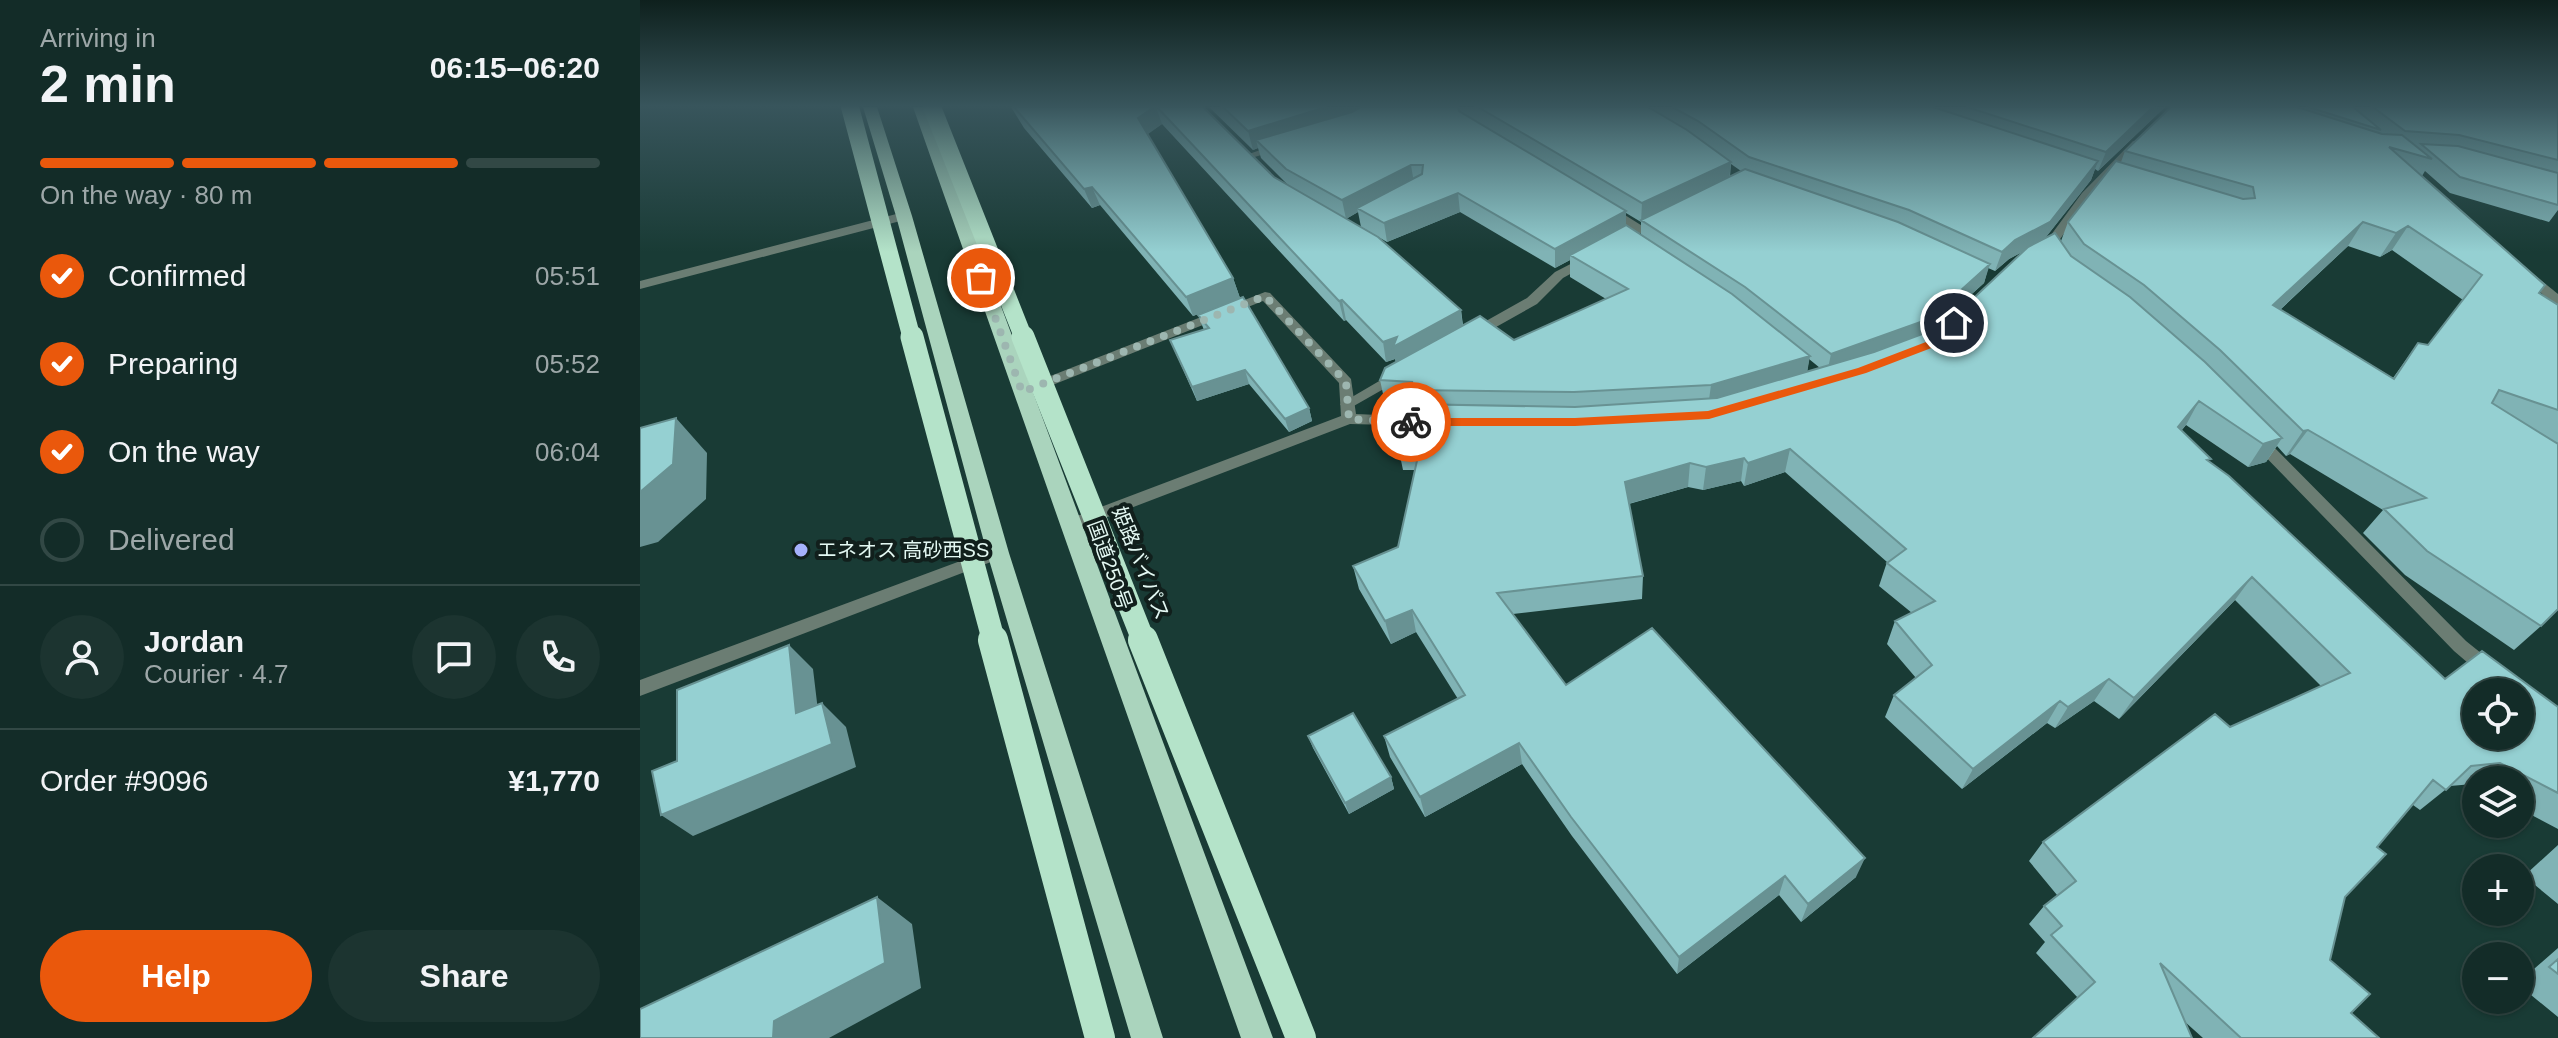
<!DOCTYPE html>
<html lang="en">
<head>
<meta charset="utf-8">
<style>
  body { margin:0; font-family:Arial,"Noto Sans JP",sans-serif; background:#1c3430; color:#f1f3f6; height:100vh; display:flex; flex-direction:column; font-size:30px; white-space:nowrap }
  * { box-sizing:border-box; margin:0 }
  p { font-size:26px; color:#9da7a8 }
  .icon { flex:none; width:44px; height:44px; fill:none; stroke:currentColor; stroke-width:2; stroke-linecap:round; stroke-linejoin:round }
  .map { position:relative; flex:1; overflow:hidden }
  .details { display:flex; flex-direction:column; background:#132c28; width:640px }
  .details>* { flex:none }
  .controls { position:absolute; left:1822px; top:678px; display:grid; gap:16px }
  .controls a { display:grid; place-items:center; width:72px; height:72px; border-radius:50%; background:#132c28; box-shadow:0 2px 6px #0004,0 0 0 2px #324845; font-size:40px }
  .pin { position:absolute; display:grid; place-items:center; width:68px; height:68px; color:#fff; margin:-34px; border:4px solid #fff; border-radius:50%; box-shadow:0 2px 8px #0007 }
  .courier { position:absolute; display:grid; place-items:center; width:80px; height:80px; margin:-40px; border:6px solid #ea580c; border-radius:50%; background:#fff; color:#222; box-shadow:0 2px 10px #0007 }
  .summary em { font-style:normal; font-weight:700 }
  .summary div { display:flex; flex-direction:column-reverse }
  .summary { display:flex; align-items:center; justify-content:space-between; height:136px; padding:0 40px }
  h1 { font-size:52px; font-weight:700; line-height:60px }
  .bar { display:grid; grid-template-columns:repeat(4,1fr); gap:12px 8px; align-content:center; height:96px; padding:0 40px }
  .bar i { height:10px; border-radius:6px; background:#324845 }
  .bar .on { background:#ea580c }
  .bar p { grid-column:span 4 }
  .line { display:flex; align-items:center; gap:20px; padding:0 40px; border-top:2px solid #324845 }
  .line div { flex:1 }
  .round { display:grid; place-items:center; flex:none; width:84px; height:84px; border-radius:42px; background:#1c3430 }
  ol { padding:0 40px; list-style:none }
  li { display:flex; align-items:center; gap:24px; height:88px }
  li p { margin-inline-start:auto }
  li .icon { padding:8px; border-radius:50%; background:#ea580c; color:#fff; stroke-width:4 }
  li:last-child { color:#9da7a8 }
  li i { width:44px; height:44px; border:4px solid #324845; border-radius:50% }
  .action { display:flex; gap:16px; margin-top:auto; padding:16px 40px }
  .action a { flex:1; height:92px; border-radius:48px; background:#ea580c; color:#fff; font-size:32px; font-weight:700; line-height:92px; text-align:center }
  .action a+a { background:#1c3430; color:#f1f3f6 }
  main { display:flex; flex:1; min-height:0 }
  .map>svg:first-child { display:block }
</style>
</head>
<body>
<main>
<section class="details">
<div class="summary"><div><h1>2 min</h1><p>Arriving in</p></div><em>06:15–06:20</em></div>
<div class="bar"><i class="on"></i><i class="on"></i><i class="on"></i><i></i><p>On the way · 80 m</p></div>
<ol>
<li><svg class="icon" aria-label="check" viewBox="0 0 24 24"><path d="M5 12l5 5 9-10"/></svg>Confirmed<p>05:51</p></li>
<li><svg class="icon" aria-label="check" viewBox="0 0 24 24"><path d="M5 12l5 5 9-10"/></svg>Preparing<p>05:52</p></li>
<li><svg class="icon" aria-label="check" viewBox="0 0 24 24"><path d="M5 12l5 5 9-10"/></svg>On the way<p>06:04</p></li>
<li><i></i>Delivered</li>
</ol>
<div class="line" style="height:144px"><a class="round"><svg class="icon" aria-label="person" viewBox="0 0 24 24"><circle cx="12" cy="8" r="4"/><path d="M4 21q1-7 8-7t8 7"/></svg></a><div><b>Jordan</b><p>Courier · 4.7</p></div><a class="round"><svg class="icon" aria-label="chat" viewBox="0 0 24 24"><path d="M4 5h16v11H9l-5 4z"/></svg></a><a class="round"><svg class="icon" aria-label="phone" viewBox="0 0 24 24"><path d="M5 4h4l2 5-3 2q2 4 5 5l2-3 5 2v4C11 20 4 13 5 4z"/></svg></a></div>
<div class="line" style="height:104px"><div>Order #9096</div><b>¥1,770</b></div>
<div class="action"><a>Help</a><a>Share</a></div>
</section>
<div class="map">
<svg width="1918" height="1038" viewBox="0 0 1918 1038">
  <rect width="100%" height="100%" fill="#193b35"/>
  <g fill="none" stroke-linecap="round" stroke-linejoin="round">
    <path fill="#6b7d73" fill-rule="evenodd" d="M641,143L645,144V148L608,159L603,156Z
      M969,205L1004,227V233H996L965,211V207Z
      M948,255L952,256V262L923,278L897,304L840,336H830V330L887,298L915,272Z
      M758,370L763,372L765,375L763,378L712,407H702L700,404Z"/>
    <path fill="#6b7d73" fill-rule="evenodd" d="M1493,141L1502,143L1450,197L1413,249L1401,254L1397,253V247L1405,243L1442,193Z
      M264,212L268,213V219L0,289V281Z
      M625,292L630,293L711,379L716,414L785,417L792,422L790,426L710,424L436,529H424L422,525L424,521L701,416L699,383L623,301L400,390H390L388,387L390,384Z
      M1617,434L1622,435L1826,641L1882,686L1884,692L1882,698L1880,692H1862L1814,651L1612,443L1610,439Z
      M358,547L364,549L366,553L364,557L0,696V680Z"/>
    <path fill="#6b7d73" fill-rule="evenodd" d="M1887,269L1918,294V305L1913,304L1883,276L1881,273Z"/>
    <path fill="#aad4bd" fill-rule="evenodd" d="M223,107H237L272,216L369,553L523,1038H491L347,553L256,216Z
      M273,107H287L633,1038H601Z"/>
    <path stroke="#b4e3c9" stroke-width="18" d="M210,107L272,339
      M292,107L384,339"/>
    <path stroke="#b4e3c9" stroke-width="23" d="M272,337L354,642
      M383,337L504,642"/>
    <path stroke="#b4e3c9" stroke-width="30" d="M353,640L460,1038
      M503,640L661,1038"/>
  </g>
  <path fill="#80b3b5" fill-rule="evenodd" d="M371,107H563L634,177L649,186L621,158L618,148L613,150L569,107H1525L1458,171L1455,169L1451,180L1405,238L1421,241L1428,222L1481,162L1485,151L1531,107H1918V210L1909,222L1810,193L1785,171L1782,176L1899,293L1918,305V443L1914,442L1901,626L1874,650L1765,575L1723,533L1743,510L1650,454L1646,456L1637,446L1626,462L1608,467L1546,425L1541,431L1569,461L1805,679L1918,707V829L1880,809V780H1836V785L1833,784L1810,786L1780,810L1773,805L1737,847L1705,897L1690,960L1711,1013L1739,1038H1563L1544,1021L1438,998L1396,953L1405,942L1389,924L1404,906L1417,895L1389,861L1403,842L1590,727L1681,686L1595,600L1479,719L1454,701L1415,728L1407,723L1322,789L1245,717L1254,695L1276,678L1247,644L1255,621L1272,613L1239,586L1247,562L1145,472L1104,486L1101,481L1063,490L1048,487L989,504L1003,576L1002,599L873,614L926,685L1216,877L1161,922L1139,895L1037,974L932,836L882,764L785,817L750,757L744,736L818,699L776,632L751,644L719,589L713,566L758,547L775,470H763L758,446L773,404L745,403L740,380L756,362L755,359L746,362L706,320L704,321L522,124L507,134L593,278L600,298L553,316L460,205L452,208L384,128ZM1091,164L1101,171L1090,177ZM718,212L721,227L747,242L820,212L915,268L930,260V277L966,299L874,340L823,325L821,310L706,219ZM986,213L1001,222V235L986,225ZM1708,246L1740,257L1752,250L1823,300L1788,345L1778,343L1753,378L1640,310ZM1384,251L1304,326L1292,330L1344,283L1348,268L1355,271L1369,259ZM1169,359L1180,368L1167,372Z
    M558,315L669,408L672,421L649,432L609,384L557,401L530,340L564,330Z
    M668,736L751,777L754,789L709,814L673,748Z
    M1918,845V904L1884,876Z
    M1918,948V1017L1880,986V981Z"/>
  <path fill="#689293" d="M514,107H516L522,124L504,137L498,118Z
    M686,107H731L616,140L618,148L613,150L608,131Z
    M1513,107H1525L1458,171L1466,152Z
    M1458,161L1451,180L1403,241L1369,259L1355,271L1362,252Z
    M1091,162L1089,180L1001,222L1002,203Z
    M771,165L774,183L717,208L718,212L706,219L702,200Z
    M452,187L460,205L452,208L444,189Z
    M818,193L820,212L747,242L744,223Z
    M986,211V230L930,255V260L915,268V249Z
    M1723,222L1708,246L1618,330L1633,305Z
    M1768,226L1752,250L1740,257L1756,233Z
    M1350,264L1344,283L1283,338L1187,373L1191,354Z
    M593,278L600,298L553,316L546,297Z
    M702,300L706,320L704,321L699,301Z
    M821,310L823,330L757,367L755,359L746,362L743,342Z
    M1170,356L1166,379L1068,407L1071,385Z
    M605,370L609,384L557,401L552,387Z
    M1559,401L1546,425L1524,451L1538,427Z
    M669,408L672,421L649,432L645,419Z
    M36,418L67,453L66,499L18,542L0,547V492Z
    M1668,430L1650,454L1646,456L1663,431Z
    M1642,438L1626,462L1608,467L1623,444Z
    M1150,449L1145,472L1104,486L1108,463Z
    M1104,458L1101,481L1063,490L1066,467Z
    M1050,463L1048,487L984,505L985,482Z
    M1612,577L1595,600L1479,719L1494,698Z
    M772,610L776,632L751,644L745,621Z
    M149,645L173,669L181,736L156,713Z
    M1469,679L1454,701L1415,728L1428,707Z
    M1420,701L1407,723L1322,789L1333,769Z
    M182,703L206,727L216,767L53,836L21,815Z
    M879,743L882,764L785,817L780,797Z
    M751,777L754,789L709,814L705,803Z
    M1225,858L1216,877L1161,922L1168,904Z
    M1145,876L1139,895L1037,974L1039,957Z
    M237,897L272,924L281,988L189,1038H133L134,1021Z"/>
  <path fill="#95d0d2" stroke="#689293" stroke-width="2" fill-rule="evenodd" d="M374,107H514L498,118L593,278L546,297L452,187L444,189Z
    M517,107H563L634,177L738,237L821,310L753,347L757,337L743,342L702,300L699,301Z
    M583,107H686L608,131Z
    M721,107H818L819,111L986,211L915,249L818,193L744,223L717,208L782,174L783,165H771L702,200L646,169L616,140L712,112Z
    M838,107H1008L1047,130L1091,162L1002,203Z
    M1032,107H1293L1458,161L1410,222L1375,240L1362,252L1269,210L1109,157L1058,121Z
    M1327,107H1513L1466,152Z
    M1531,107H1657L1742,134L1762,135L1792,159L1749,147L1905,285L1899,293L1918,305V410L1859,390L1852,403L1918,444V609L1901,626L1787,551L1744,509L1786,498L1668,430L1663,431L1580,350L1504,285L1444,244L1428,222L1476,161L1603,199L1615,198L1613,187L1485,151ZM1723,222L1756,233L1768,226L1842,275L1788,345L1778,343L1754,379L1633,305Z
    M1668,107H1713L1741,130Z
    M1733,107H1918V160L1819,135L1765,131Z
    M1781,144L1818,146L1918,173V205L1820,177Z
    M1105,169L1258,222L1350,264L1289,319L1191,354L1105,287L1001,220Z
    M986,225L1092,294L1170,356L1071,385L934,392L770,390L772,382L740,380L745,368L840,316L874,340L988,289L930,255Z
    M1415,233L1431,256L1490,297L1565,362L1642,438L1623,444L1559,401L1538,427L1571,459L1567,460L1589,476L1805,679L1842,651L1918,707V793L1860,763L1831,766L1806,790L1793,780L1737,847L1746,854L1705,897L1690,960L1730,994L1711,1013L1739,1038H1601L1520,963L1552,1038H1393L1455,982L1411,935L1422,926L1404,906L1436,881L1403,842L1575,714L1590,727L1710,673L1612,577L1494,698L1469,679L1428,707L1420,701L1333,769L1254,695L1292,665L1255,621L1295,601L1247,563L1266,549L1150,449L1108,463L1104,458L1066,467L1050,463L985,482L1003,576L857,593L926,685L1012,628L1225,858L1168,904L1145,876L1039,957L931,817L879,743L780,797L744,736L825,695L772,610L745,621L713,566L758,547L780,447L758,446L767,404L935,407L1077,398L1234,352L1304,326L1388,247ZM1836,692H1880V736H1836Z
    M603,297L669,408L645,419L605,370L552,387L530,340L569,328L558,315Z
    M36,418L33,464L0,492V428Z
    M149,645L156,713L182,703L192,744L21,815L12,771L37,761V690Z
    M713,713L751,777L705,803L668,736Z
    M237,897L245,963L134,1021L133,1038H0V1009Z
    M1918,959V974L1909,967Z"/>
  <linearGradient id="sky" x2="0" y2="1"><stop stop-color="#0e201d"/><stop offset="0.42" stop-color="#38555c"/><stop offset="1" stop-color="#38555c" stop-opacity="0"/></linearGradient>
  <rect width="1918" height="252" fill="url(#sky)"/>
  <path fill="#ea580c" d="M1314,319L1319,323L1318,325L1294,347L1226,373L1069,419L935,426H771L765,422L771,418H935L1068,411L1218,368L1286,342Z"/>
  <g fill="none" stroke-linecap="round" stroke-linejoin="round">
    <path stroke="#9db6b0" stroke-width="8" stroke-dasharray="0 14.4" d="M341,278L382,392L625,296L706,382L709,419L771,422"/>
  </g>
  <circle fill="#a5b1fc" stroke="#111f1c" stroke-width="3" cx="161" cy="550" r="8"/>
  <g text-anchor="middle" stroke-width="8" stroke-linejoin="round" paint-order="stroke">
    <g font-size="20" fill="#e4f8f3" stroke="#111f1c" text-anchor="start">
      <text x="177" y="557">エネオス 高砂西SS</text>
    </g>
    <g font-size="20" fill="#e4f8f3" stroke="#111f1c">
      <text transform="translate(501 563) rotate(68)" y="7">姫路バイパス</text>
      <text transform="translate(470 565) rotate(70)" y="7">国道250号</text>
    </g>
  </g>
</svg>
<div class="controls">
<a><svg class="icon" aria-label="locate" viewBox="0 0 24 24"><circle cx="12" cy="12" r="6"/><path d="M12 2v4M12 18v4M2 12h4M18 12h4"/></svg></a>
<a><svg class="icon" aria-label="layers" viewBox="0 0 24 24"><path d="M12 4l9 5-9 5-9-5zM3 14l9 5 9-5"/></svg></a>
<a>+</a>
<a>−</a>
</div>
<div class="pin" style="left:341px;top:278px;background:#ea580c"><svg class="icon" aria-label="bag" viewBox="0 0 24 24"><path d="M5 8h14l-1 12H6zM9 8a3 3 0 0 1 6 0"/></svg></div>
<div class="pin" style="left:1314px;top:323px;background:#1f2937"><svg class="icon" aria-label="home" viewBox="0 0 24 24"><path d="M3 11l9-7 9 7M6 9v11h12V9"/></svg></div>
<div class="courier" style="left:771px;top:422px"><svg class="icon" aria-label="bike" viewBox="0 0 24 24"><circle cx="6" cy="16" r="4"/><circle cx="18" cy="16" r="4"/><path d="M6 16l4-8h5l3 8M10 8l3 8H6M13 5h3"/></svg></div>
</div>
</main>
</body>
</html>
